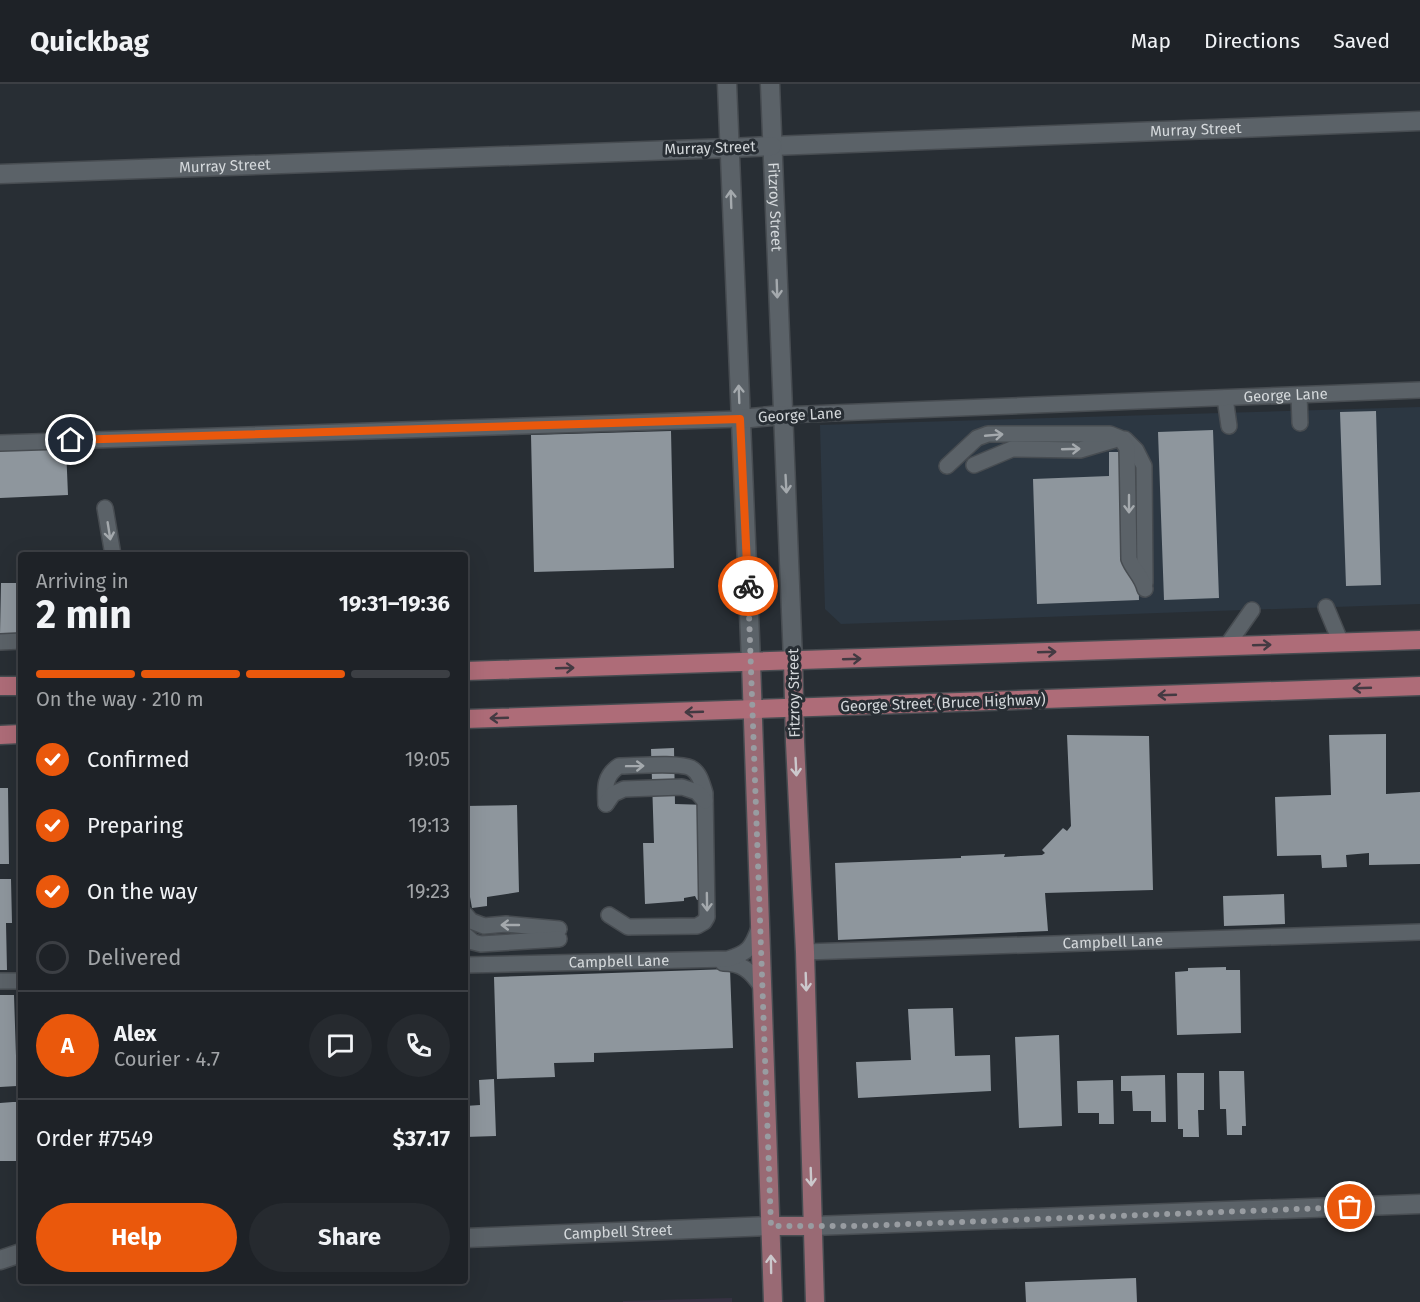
<!DOCTYPE html>
<html lang="en">
<head>
<meta charset="utf-8">
<style>
  body { margin:0; font-family:"Fira Sans",sans-serif; background:#262a2f; color:#f1f3f6; height:100vh; display:flex; flex-direction:column; font-size:22px; white-space:nowrap }
  * { box-sizing:border-box; margin:0 }
  p { font-size:20px; color:#a1a4a7 }
  .icon { flex:none; width:33px; height:33px; fill:none; stroke:currentColor; stroke-width:2; stroke-linecap:round; stroke-linejoin:round }
  .map { position:relative; flex:1; overflow:hidden }
  .drawer { position:absolute; left:18px; top:468px; width:450px; height:732px; display:flex; flex-direction:column; background:#1e2227; border-radius:6px; box-shadow:0 6px 24px #0002,0 0 0 2px #3c3f44 }
  .drawer>* { flex:none }
  .pin { position:absolute; display:grid; place-items:center; width:51px; height:51px; color:#fff; margin:-26px; border:3px solid #fff; border-radius:50%; box-shadow:0 2px 6px #0007 }
  .courier { position:absolute; display:grid; place-items:center; width:60px; height:60px; margin:-30px; border:4px solid #ea580c; border-radius:50%; background:#fff; color:#222; box-shadow:0 2px 8px #0007 }
  .summary em { font-style:normal; font-weight:700 }
  .summary div { display:flex; flex-direction:column-reverse }
  .summary { display:flex; align-items:center; justify-content:space-between; height:102px; padding:0 18px }
  h1 { font-size:39px; font-weight:700; line-height:45px }
  .bar { display:grid; grid-template-columns:repeat(4,1fr); gap:9px 6px; align-content:center; height:72px; padding:0 18px }
  .bar i { height:8px; border-radius:4px; background:#3c3f44 }
  .bar .on { background:#ea580c }
  .bar p { grid-column:span 4 }
  .line { display:flex; align-items:center; gap:15px; padding:0 18px; border-top:2px solid #3c3f44 }
  .line div { flex:1 }
  .round { display:grid; place-items:center; flex:none; width:63px; height:63px; border-radius:32px; background:#262a2f }
  ol { padding:0 18px; list-style:none }
  li { display:flex; align-items:center; gap:18px; height:66px }
  li p { margin-inline-start:auto }
  li .icon { padding:6px; border-radius:50%; background:#ea580c; color:#fff; stroke-width:4 }
  li:last-child { color:#a1a4a7 }
  li i { width:33px; height:33px; border:3px solid #3c3f44; border-radius:50% }
  .button { display:flex; gap:12px; margin-top:auto; padding:12px 18px }
  .button a { flex:1; height:69px; border-radius:36px; background:#ea580c; color:#fff; font-size:24px; font-weight:700; line-height:69px; text-align:center }
  .button a+a { background:#262a2f; color:#f1f3f6 }
  header { display:flex; align-items:center; gap:36px; box-sizing:border-box; height:84px; padding:0 30px; background:#1e2227; border-bottom:2px solid #3c3f44 }
  header strong { font-size:28px }
  nav { display:flex; gap:33px; margin-inline-start:auto; font-size:21px }
  .map>svg:first-child { display:block }
</style>
</head>
<body>
<header>
<strong>Quickbag</strong>
<nav><a>Map</a><a>Directions</a><a>Saved</a></nav>
</header>
<div class="map">
<svg width="1420" height="1218" viewBox="0 0 1420 1218">
  <rect width="100%" height="100%" fill="#282e34"/>
  <path fill="#2c3742" d="M1420,323V520L841,540L825,525L820,341Z"/>
  <path fill="#363242" d="M732,1214V1218H623V1217Z"/>
  <path fill="#8e969d" d="M1376,327L1381,501L1346,502L1340,328Z
    M1213,346L1219,514L1164,516L1158,348Z
    M671,347L674,484L534,488L531,351Z
    M66,363L68,411L0,414V366Z
    M1109,368H1122L1135,390L1139,516L1037,520L1033,395L1109,392Z
    M1,499H21V549L0,550Z
    M1386,650V710L1420,708V780L1369,781V769L1346,771L1347,783L1322,784L1321,771L1277,772L1275,713L1331,711L1329,651Z
    M1067,651L1149,652L1153,806L1045,809L1048,847L838,856L835,779L961,774V772L1005,770L1004,773L1042,771L1045,769L1042,766L1063,744L1067,747L1071,742Z
    M674,664L675,720L708,721L712,815L697,816L695,812L684,814V817L645,820L643,759H654L651,665Z
    M0,704H8L9,780H0Z
    M517,721L519,808L487,813V822L472,824L470,813H465V722Z
    M0,795H11L12,839H6L7,886H0Z
    M1284,810L1285,840L1224,842L1223,812Z
    M1226,883V886H1240L1241,949L1177,951L1175,888L1188,887V884Z
    M730,885L733,964L594,969V978L554,979L555,993L497,995L494,893Z
    M0,911H14L17,1002L0,1003Z
    M953,924L955,972L990,971L991,1007L858,1014L856,978L911,976L908,925Z
    M1059,951L1062,1042L1019,1044L1015,953Z
    M1219,987H1244L1246,1042H1242V1051H1227L1226,1025H1220Z
    M1177,989H1204V1026H1198L1199,1053H1183V1045H1178Z
    M1165,991L1166,1038H1151V1027H1133L1132,1007H1121V992Z
    M494,995L496,1052L465,1053V1022L480,1021L479,996Z
    M1113,996L1114,1040H1099V1029H1078L1077,997Z
    M13,1018H21V1085H17L16,1077H0V1019Z
    M1136,1194L1137,1218H1026L1025,1198Z"/>
  <g fill="none" stroke-linecap="round" stroke-linejoin="round">
    <g stroke="#474c51" stroke-width="18">
      <g id="service">
        <path d="M1299,311L1300,339"/>
        <path d="M1225,314L1229,342"/>
        <path id="s1" d="M782,331L1420,306"/>
        <path d="M1125,355L1136,366L1144,382L1145,499"/>
        <path d="M0,359L740,335"/>
        <path d="M974,381L1012,365L1080,366L1114,356"/>
        <path d="M947,382L977,354L988,350H1110L1120,354L1127,364L1129,475C1133,486 1142,492 1145,505"/>
        <path d="M105,424L113,471"/>
        <path d="M1326,523L1341,559"/>
        <path d="M0,558L21,557"/>
        <path d="M1226,563L1252,526"/>
        <path d="M606,720C605,704 604,692 619,682C634,682 679,678 691,684C700,689 702,700 705,709L707,833L704,838L697,842L628,843L609,831"/>
        <path d="M606,720L613,710L624,705L682,703L697,708L705,717"/>
        <path d="M465,830L471,837L484,842L506,840L559,845"/>
        <path d="M465,851L473,858L481,860L559,855"/>
        <path id="s2" d="M805,868L1420,848"/>
        <path d="M723,879C742,879 751,887 761,902"/>
        <path id="s3" d="M465,881L728,875C748,869 752,864 759,844"/>
        <path d="M0,897H21"/>
      </g>
    </g>
    <g stroke="#474c51" stroke-width="21">
      <g id="minor">
        <path id="s4" d="M772,62L1420,37"/>
        <path id="s5" d="M0,90L729,64"/>
        <path d="M813,1142L1420,1120"/>
        <path id="s6" d="M465,1154L771,1142"/>
        <path d="M0,1176L21,1169"/>
      </g>
    </g>
    <g stroke="#474c51" stroke-width="21">
      <g id="tertiary">
        <path d="M727,0L751,578"/>
        <path id="s7" d="M770,0L793,577"/>
        <path d="M729,64L772,62"/>
        <path d="M740,335L782,331"/>
      </g>
    </g>
    <g stroke="#474c51" stroke-width="21">
      <path id="primary" d="M793,577L795,658L805,868L815,1218
        M751,578L773,1218
        M771,1142H813"/>
    </g>
    <g stroke="#474c51" stroke-width="21">
      <path id="trunk" d="M465,587L1420,556
        M0,602H21
        M465,635L1420,602
        M0,651L21,650"/>
    </g>
    <use href="#service" stroke="#5b6268" stroke-width="15"/>
    <use href="#minor" stroke="#5b6268" stroke-width="18"/>
    <use href="#tertiary" stroke="#5b6268" stroke-width="18"/>
    <use href="#primary" stroke="#996a74" stroke-width="18"/>
    <use href="#trunk" stroke="#ae6c78" stroke-width="18"/>
  </g>
  <defs><path id="oneway-shaft" d="M-6 0H5M1.5-3L5.5 0L1.5 3" fill="none" stroke-width="1.6" stroke-linecap="round" stroke-linejoin="round" transform="scale(1.5)"/></defs>
  <g stroke="#a4a9ad">
    <use href="#oneway-shaft" transform="translate(731 115) rotate(-92)"/>
    <use href="#oneway-shaft" transform="translate(777 205) rotate(88)"/>
    <use href="#oneway-shaft" transform="translate(739 310) rotate(-92)"/>
    <use href="#oneway-shaft" transform="translate(994 351) rotate(-5)"/>
    <use href="#oneway-shaft" transform="translate(1071 365) rotate(-2)"/>
    <use href="#oneway-shaft" transform="translate(786 400) rotate(87)"/>
    <use href="#oneway-shaft" transform="translate(1129 420) rotate(90)"/>
    <use href="#oneway-shaft" transform="translate(109 447) rotate(81)"/>
    <use href="#oneway-shaft" transform="translate(635 682) rotate(-1)"/>
    <use href="#oneway-shaft" transform="translate(707 818) rotate(89)"/>
    <use href="#oneway-shaft" transform="translate(510 841) rotate(-180)"/>
  </g>
  <g stroke="#433a42">
    <use href="#oneway-shaft" transform="translate(1262 561) rotate(-2)"/>
    <use href="#oneway-shaft" transform="translate(1047 568) rotate(-2)"/>
    <use href="#oneway-shaft" transform="translate(852 575) rotate(-2)"/>
    <use href="#oneway-shaft" transform="translate(565 584) rotate(-2)"/>
    <use href="#oneway-shaft" transform="translate(1362 604) rotate(178)"/>
    <use href="#oneway-shaft" transform="translate(1167 611) rotate(178)"/>
    <use href="#oneway-shaft" transform="translate(694 628) rotate(178)"/>
    <use href="#oneway-shaft" transform="translate(499 634) rotate(178)"/>
  </g>
  <g stroke="#cbc8cc">
    <use href="#oneway-shaft" transform="translate(796 683) rotate(87)"/>
    <use href="#oneway-shaft" transform="translate(806 898) rotate(88)"/>
    <use href="#oneway-shaft" transform="translate(811 1093) rotate(88)"/>
    <use href="#oneway-shaft" transform="translate(771 1180) rotate(-91)"/>
  </g>
  <g fill="none" stroke-linecap="round" stroke-linejoin="round">
    <path stroke="#989ca1" stroke-width="6" stroke-dasharray="0 10.8" d="M748,502L771,1142H858L1350,1123"/>
    <path stroke="#ea580c" stroke-width="8" d="M71,356L740,335L748,502"/>
  </g>
  <g text-anchor="middle" stroke-width="6" stroke-linejoin="round" paint-order="stroke">
    <g font-size="15" fill="#d4d8db" stroke="#282e34">
      <text dy="5" stroke="none"><textPath href="#s4" startOffset="424">Murray Street</textPath></text>
      <text transform="translate(710 64) rotate(-2)" y="5">Murray Street</text>
      <text dy="5" stroke="none"><textPath href="#s5" startOffset="225">Murray Street</textPath></text>
      <text dy="5" stroke="none"><textPath href="#s7" startOffset="123">Fitzroy Street</textPath></text>
      <text dy="5" stroke="none"><textPath href="#s1" startOffset="504">George Lane</textPath></text>
      <text transform="translate(800 331) rotate(-3)" y="5">George Lane</text>
      <text transform="translate(794 609) rotate(-91)" y="5">Fitzroy Street</text>
      <text transform="translate(943 619) rotate(-2)" y="5">George Street (Bruce Highway)</text>
      <text dy="5" stroke="none"><textPath href="#s2" startOffset="308">Campbell Lane</textPath></text>
      <text dy="5" stroke="none"><textPath href="#s3" startOffset="154">Campbell Lane</textPath></text>
      <text dy="5" stroke="none"><textPath href="#s6" startOffset="153">Campbell Street</textPath></text>
    </g>
  </g>
</svg>
<div class="pin" style="left:1350px;top:1123px;background:#ea580c"><svg class="icon" aria-label="bag" viewBox="0 0 24 24"><path d="M5 8h14l-1 12H6zM9 8a3 3 0 0 1 6 0"/></svg></div>
<div class="pin" style="left:71px;top:356px;background:#1f2937"><svg class="icon" aria-label="home" viewBox="0 0 24 24"><path d="M3 11l9-7 9 7M6 9v11h12V9"/></svg></div>
<div class="courier" style="left:748px;top:502px"><svg class="icon" aria-label="bike" viewBox="0 0 24 24"><circle cx="6" cy="16" r="4"/><circle cx="18" cy="16" r="4"/><path d="M6 16l4-8h5l3 8M10 8l3 8H6M13 5h3"/></svg></div>
<section class="drawer">
<div class="summary"><div><h1>2 min</h1><p>Arriving in</p></div><em>19:31–19:36</em></div>
<div class="bar"><i class="on"></i><i class="on"></i><i class="on"></i><i></i><p>On the way · 210 m</p></div>
<ol>
<li><svg class="icon" aria-label="check" viewBox="0 0 24 24"><path d="M5 12l5 5 9-10"/></svg>Confirmed<p>19:05</p></li>
<li><svg class="icon" aria-label="check" viewBox="0 0 24 24"><path d="M5 12l5 5 9-10"/></svg>Preparing<p>19:13</p></li>
<li><svg class="icon" aria-label="check" viewBox="0 0 24 24"><path d="M5 12l5 5 9-10"/></svg>On the way<p>19:23</p></li>
<li><i></i>Delivered</li>
</ol>
<div class="line" style="height:108px"><b class="round" style="background:#ea580c;color:#fff">A</b><div><b>Alex</b><p>Courier · 4.7</p></div><a class="round"><svg class="icon" aria-label="chat" viewBox="0 0 24 24"><path d="M4 5h16v11H9l-5 4z"/></svg></a><a class="round"><svg class="icon" aria-label="phone" viewBox="0 0 24 24"><path d="M5 4h4l2 5-3 2q2 4 5 5l2-3 5 2v4C11 20 4 13 5 4z"/></svg></a></div>
<div class="line" style="height:78px"><div>Order #7549</div><b>$37.17</b></div>
<div class="button"><a>Help</a><a>Share</a></div>
</section>
</div>
</body>
</html>
